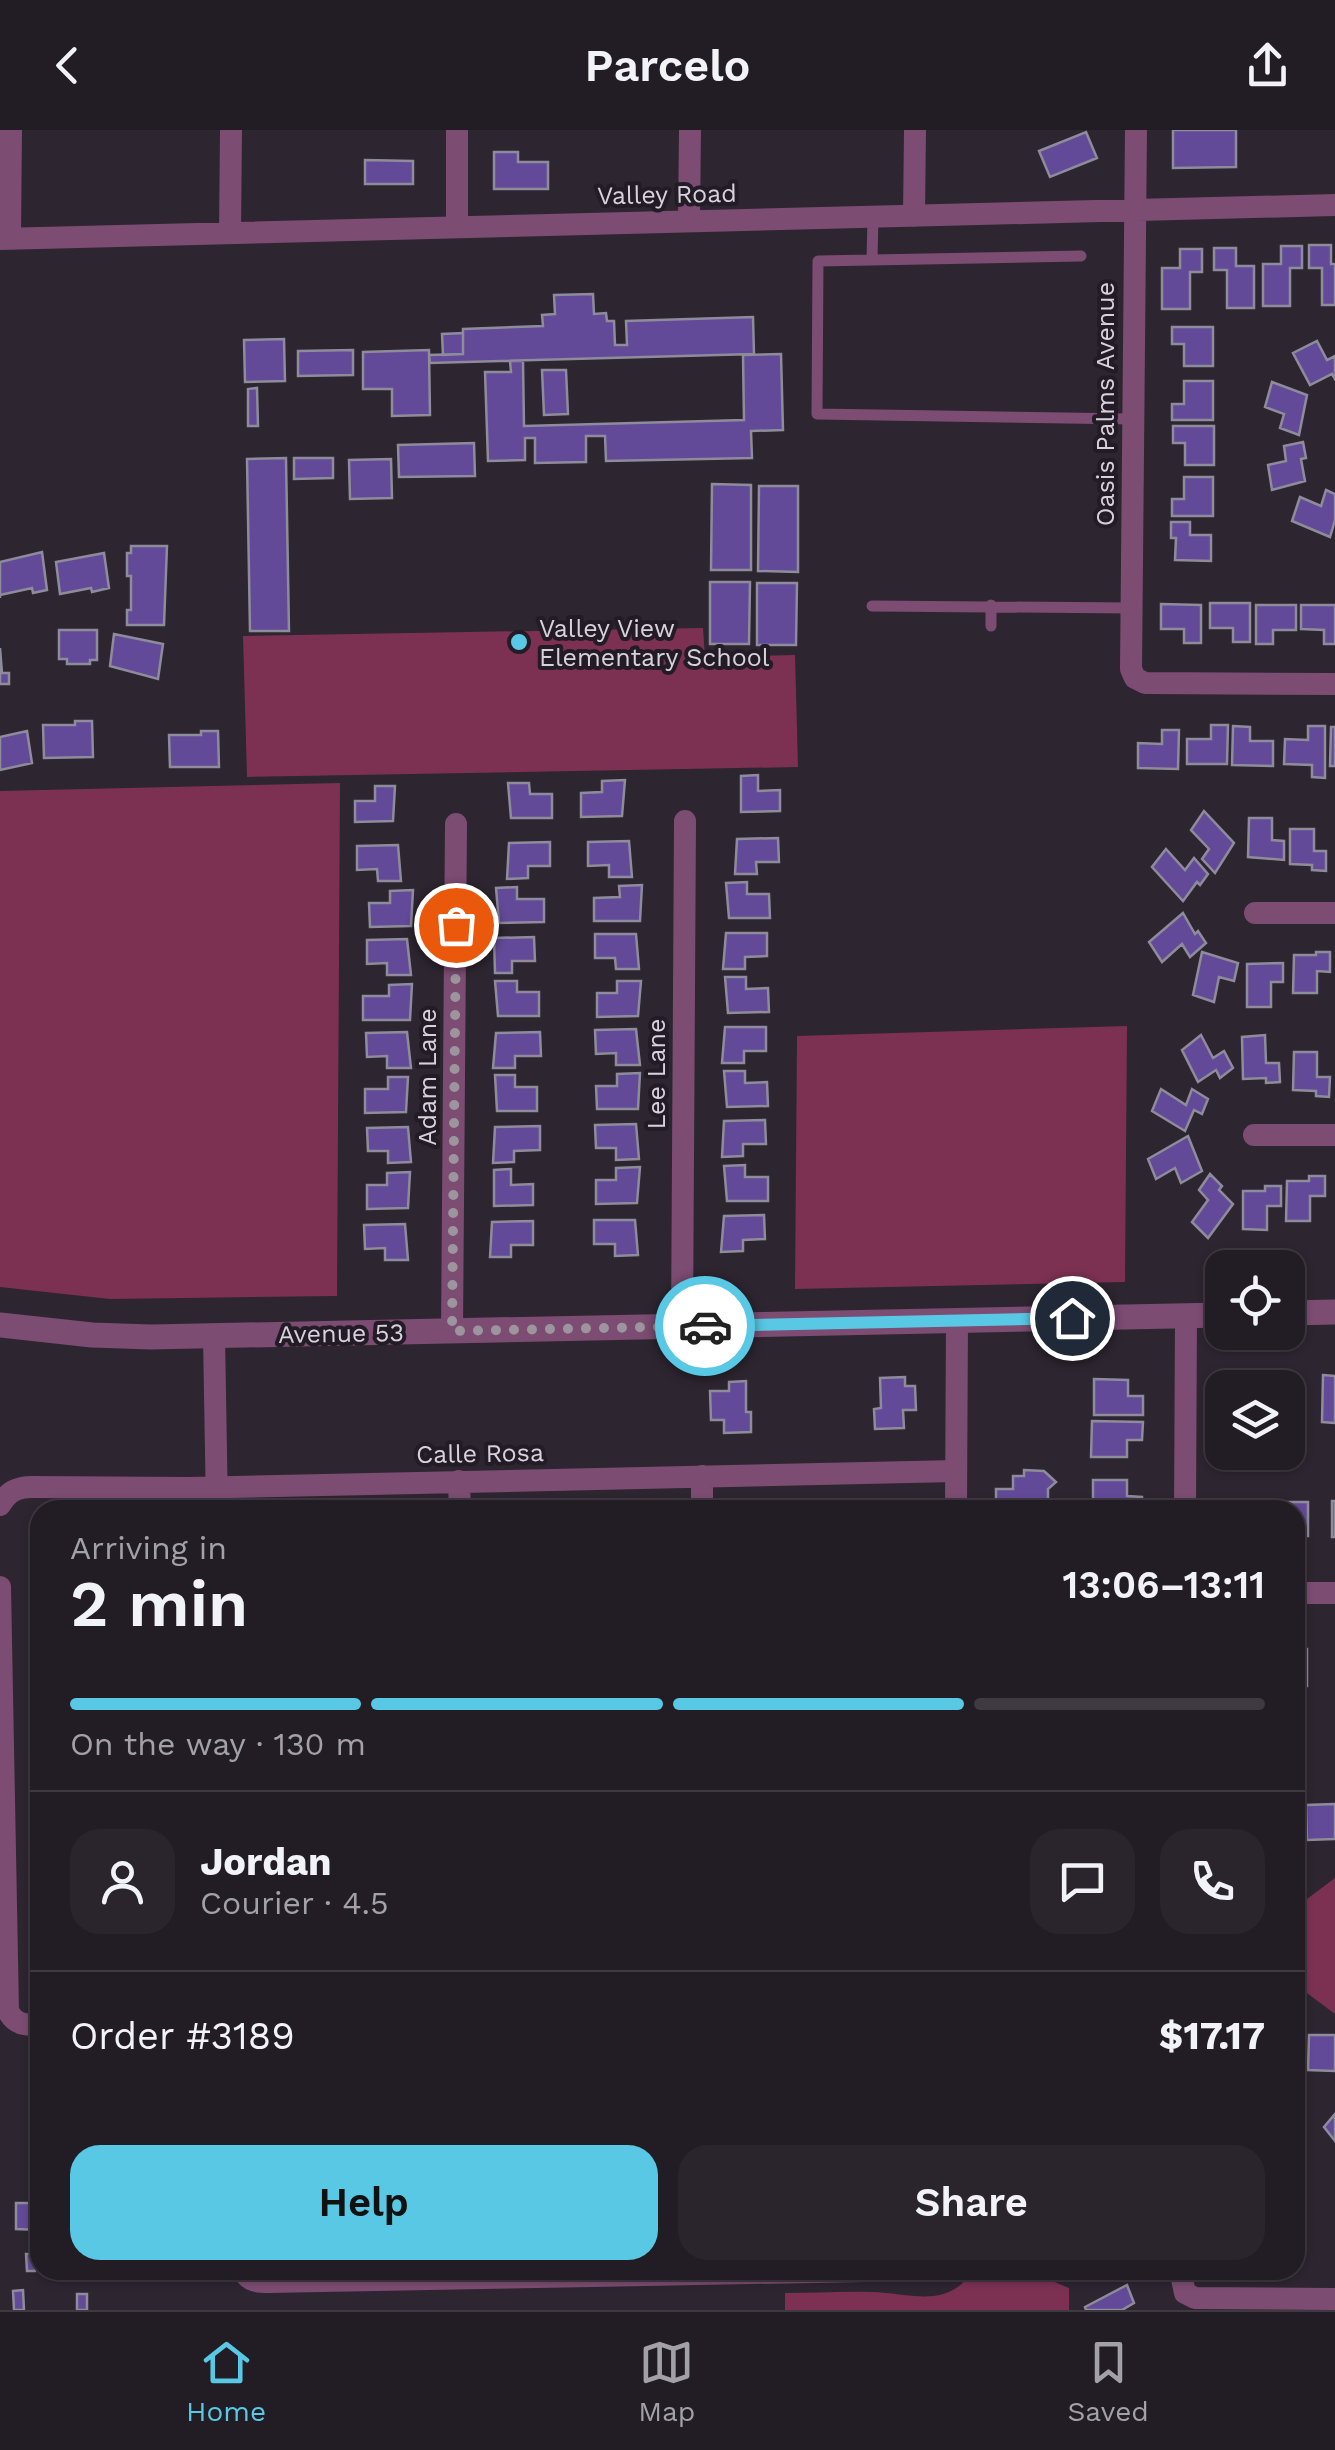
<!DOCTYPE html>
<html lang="en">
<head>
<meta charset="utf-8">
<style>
  body { margin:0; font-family:"Work Sans",sans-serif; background:#2a252c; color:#f1f3f6; height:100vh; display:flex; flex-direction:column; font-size:38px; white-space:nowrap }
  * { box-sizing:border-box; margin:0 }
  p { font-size:32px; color:#a2a1a6 }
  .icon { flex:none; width:55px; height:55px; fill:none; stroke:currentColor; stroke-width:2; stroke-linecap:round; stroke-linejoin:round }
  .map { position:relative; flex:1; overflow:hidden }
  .side { position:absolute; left:30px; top:1370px; width:1275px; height:780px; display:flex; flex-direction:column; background:#221c24; border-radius:30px; box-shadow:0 2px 8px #0004,0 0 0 2px #3f3a41 }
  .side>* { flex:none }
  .buttons { position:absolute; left:1205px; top:1120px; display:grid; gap:20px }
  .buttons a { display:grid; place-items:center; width:100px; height:100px; border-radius:20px; background:#221c24; box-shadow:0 2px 8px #0004,0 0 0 2px #3f3a41; font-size:50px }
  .pin { position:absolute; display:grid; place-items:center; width:85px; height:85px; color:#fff; margin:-42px; border:5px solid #fff; border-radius:50%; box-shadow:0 2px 10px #0007 }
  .courier { position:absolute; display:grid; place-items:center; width:100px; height:100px; margin:-50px; border:8px solid #59c8e4; border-radius:50%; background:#fff; color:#222; box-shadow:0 2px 12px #0007 }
  .summary em { font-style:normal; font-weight:600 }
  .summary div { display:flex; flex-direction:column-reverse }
  .summary { display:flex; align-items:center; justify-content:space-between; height:170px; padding:0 40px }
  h1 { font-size:65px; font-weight:600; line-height:75px }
  .bar { display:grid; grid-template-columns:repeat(4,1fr); gap:15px 10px; align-content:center; height:120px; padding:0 40px }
  .bar i { height:12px; border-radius:8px; background:#3f3a41 }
  .bar .current { background:#59c8e4 }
  .bar p { grid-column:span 4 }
  .line { display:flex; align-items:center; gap:25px; padding:0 40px; border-top:2px solid #3f3a41 }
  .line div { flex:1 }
  .round { display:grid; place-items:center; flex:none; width:105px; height:105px; border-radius:30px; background:#2a252c }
  .cta { display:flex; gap:20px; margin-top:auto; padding:20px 40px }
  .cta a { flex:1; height:115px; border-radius:30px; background:#59c8e4; color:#111; font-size:40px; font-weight:600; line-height:115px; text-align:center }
  .cta a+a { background:#2a252c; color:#f1f3f6 }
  header { display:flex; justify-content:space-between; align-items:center; height:130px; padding:0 40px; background:#221c24; font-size:45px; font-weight:600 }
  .menu { display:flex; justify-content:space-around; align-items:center; height:140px; border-top:2px solid #3f3a41; background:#221c24; font-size:28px; color:#a2a1a6 }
  .menu a { display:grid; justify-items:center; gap:5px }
  .menu .current { color:#59c8e4 }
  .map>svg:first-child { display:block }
</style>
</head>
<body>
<header><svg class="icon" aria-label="back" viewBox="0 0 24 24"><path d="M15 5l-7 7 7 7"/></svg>Parcelo<svg class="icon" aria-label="share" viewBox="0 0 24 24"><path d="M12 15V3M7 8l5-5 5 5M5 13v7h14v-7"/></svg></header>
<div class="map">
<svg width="1335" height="2180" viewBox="0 0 1335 2180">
  <rect width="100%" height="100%" fill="#2d2530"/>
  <path fill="#7c3153" d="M703,498L705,527L795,525L798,637L247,647L243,506Z
    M340,653L337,1166L110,1169L0,1157V661Z
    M1127,896L1125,1152L795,1159L797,906Z
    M1335,1748V1884L1295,1854V1778Z
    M973,2140H1026L1069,2158V2180H785V2163C814,2163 843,2161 872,2162C911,2163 948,2180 973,2140Z"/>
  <path fill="#634a99" stroke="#8e8b9a" stroke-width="2.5" d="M1173,0H1236V37L1173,38Z
    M1086,2L1097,28L1050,47L1039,21Z
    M494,22H518V32H548V59H494Z
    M365,30L413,31V54H365Z
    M1309,115H1331V134H1335V175H1322V138H1309Z
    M1281,116H1302V138H1290V176H1263V134H1281Z
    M1214,118H1236V136H1254V178H1227V140H1214Z
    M1180,119H1202V142H1190V179H1162V138H1180Z
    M593,164L594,184L606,183L607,191H614L615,215H627L626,191L753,187L754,224L430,233L429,225L463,224V199L543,196L542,185L555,184L554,165Z
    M1172,197H1213V236H1184V214H1172Z
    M463,203V224L443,225L442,204Z
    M284,209L285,251L245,252L244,210Z
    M1317,211L1327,230L1335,226V249L1332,244L1310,255L1293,223Z
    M353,220V245L298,246V221Z
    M429,220L430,285L392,286V259H363V222Z
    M781,224L783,300L751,301L752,328L606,331L605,306H586V332L535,333V308H525V330L488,331L485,242H511L510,231H523L524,296L744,290L743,225Z
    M542,240H566L568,284L544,285Z
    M1184,251H1213V290H1172V274H1184Z
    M1272,252L1307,265L1299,305L1280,298L1284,284L1265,277Z
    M257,258L258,296H248V259Z
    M1173,296H1214V335H1185V313H1173Z
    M1303,312L1306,328L1301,329L1305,351L1272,360L1268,335L1286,331L1284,316Z
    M474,313L475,346L399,347L398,315Z
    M286,328L289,501H250L247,329Z
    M294,328H333V348L294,349Z
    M391,329L392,368L350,369L349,330Z
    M1184,347H1213V386H1172V369H1184Z
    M712,354L751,355V440H711Z
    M759,356H798V442L758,441Z
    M1326,360L1335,364V390L1330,407L1292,391L1300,367L1321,376Z
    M1171,392H1190V405H1211V431L1175,430L1176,408H1171Z
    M131,416H167L164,495H127V480H131V446H127V423H131Z
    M42,422L47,460L33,463L32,458L0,465V468V432Z
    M104,423L109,458L92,462L91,458L60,464L56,432Z
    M710,452H750L749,514H710Z
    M757,453H797L796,515H757Z
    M1210,473H1250V512H1233V498H1210Z
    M1161,474L1201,475V513H1184V499H1161Z
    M1256,475H1296V500H1273V514H1256Z
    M1301,475H1335V514H1324V500L1301,499Z
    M59,500H97V530H90V534H67V529H59Z
    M114,504L163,514L158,549L110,536Z
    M0,518L2,543H9V554H0Z
    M75,591H92L93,627L44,628L43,595H75Z
    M1211,595H1228L1227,634H1187V609H1211Z
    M1233,596L1250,597V611H1273V636L1232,635Z
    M1308,596H1325V648L1312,647V635L1284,634L1285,609L1308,610Z
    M1331,597H1335V636H1330Z
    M1162,600H1179L1178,639L1138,638V613L1162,614Z
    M27,601L32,633L0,640V607Z
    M201,601H218L219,637H170L169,605H201Z
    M758,645V661L780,660V681L741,682V646Z
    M625,650L622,686L581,687V663L602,662V651Z
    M508,653H529L530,664H552V688H511Z
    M375,656H395L393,691L355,692V671H375Z
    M1204,681L1234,713L1215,743L1202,729L1209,719L1191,700Z
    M1249,688H1272V710L1284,711V730L1248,727Z
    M1290,699H1314V721H1326V741L1312,740V735L1290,734Z
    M778,708L779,732H756L757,744H735L737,709Z
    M629,711L632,747H609V735L588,736V712Z
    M550,712V736H528V748L507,749L509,713Z
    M398,715L401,751H378L377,739L357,740V716Z
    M1166,719L1185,740L1194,728L1208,744L1200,755L1197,752L1183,771L1152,737Z
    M747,752V764H769L770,788H729L726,753Z
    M642,755L640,791H594V768L620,767L619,756Z
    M517,757V769H544V792L499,793L496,758Z
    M413,760L411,796L370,797L369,773H390V761Z
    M1183,783L1195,804L1198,801L1206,813L1190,827L1182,814L1162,832L1149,812Z
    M726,803H767V826L745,827V839H723Z
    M595,804H636L639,839H616L615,828H595Z
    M534,807L535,831H512V843H495L494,808Z
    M407,809L411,845H387V833L367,834V810Z
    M1202,822L1238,833L1234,851L1219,847L1214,872L1193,865Z
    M1316,822H1330V842L1317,841V863H1293L1294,825H1316Z
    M1283,833V852H1271V877H1247V834Z
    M725,847H746V859L768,858L769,882L728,883Z
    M495,851H517V862H539V886H498Z
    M617,851H641L638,886L597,887V863H617Z
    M412,854L410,890H363V866H389V855Z
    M725,897H766V921H744V933H722Z
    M636,899L640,935H616V923L596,924L595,900Z
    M407,902L411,938H387V926L367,927L366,903Z
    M540,902L541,926H515V938H493L496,903Z
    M1201,905L1213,928L1224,921L1233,938L1220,948L1216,940L1198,952L1182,920Z
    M1265,905L1266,933H1279L1280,952L1266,953V948L1243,949L1242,907Z
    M1294,922H1317V947H1330L1329,967L1316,966V961L1293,960Z
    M724,941H745V953L767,952L768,976L727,977Z
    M640,943L638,979H597L596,956H617V944Z
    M495,945H515V957H537V981H497Z
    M388,947H408L406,982L365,983V959H388Z
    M1161,959L1186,975L1192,959L1208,969L1202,984L1194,980L1185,1001L1152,981Z
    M765,990L766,1014H743V1026L722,1027L724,991Z
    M636,994L639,1029L616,1030V1018H596L595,995Z
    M540,996V1020L514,1021V1032L493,1033L495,997Z
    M408,997L411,1032L388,1033V1021H368L367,998Z
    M1188,1006L1202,1041L1181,1053L1175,1038L1156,1049L1148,1029Z
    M745,1035V1047H768V1071H727L724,1036Z
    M640,1037L637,1073L596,1074V1050H616V1038Z
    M511,1039V1055L533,1054V1075L494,1076V1040Z
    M410,1042L408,1078L367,1079V1055H387V1043Z
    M1210,1044L1222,1056L1219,1060L1233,1074L1208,1108L1192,1092L1208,1070L1199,1060Z
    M1309,1046H1325V1066H1310V1091H1286L1287,1051H1309Z
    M1265,1056H1281V1076H1267V1100L1243,1099V1061H1265Z
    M764,1085L765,1109L743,1110V1121L721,1122L724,1086Z
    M594,1090H635L638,1125L615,1126V1114H594Z
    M533,1091V1115H511V1127H490L492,1092Z
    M405,1094L408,1130H385V1118L365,1119L364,1095Z
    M1323,1245L1335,1246V1293L1322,1292Z
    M905,1247V1256H915L916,1280H903L904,1298L875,1299L874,1279L881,1278L880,1248Z
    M1094,1249L1128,1250V1266H1143V1285H1094Z
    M746,1251V1282H751V1302L724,1303V1290H711L710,1261H729V1252Z
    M1240,1251H1274V1258H1240Z
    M1092,1291L1143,1292L1142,1310H1127V1327H1091Z
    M1240,1322H1276V1329H1240Z
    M1024,1340L1044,1341L1056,1352L1048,1359V1380H996V1359H1013V1346H1024Z
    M1093,1350H1127V1366L1142,1367V1380H1093Z
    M1230,1370H1267V1380H1230Z
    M1332,1371H1335V1407H1332Z
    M1272,1372H1308V1406H1295V1380H1272Z
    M1295,1519H1307V1556L1295,1555Z
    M1335,1674V1709L1307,1710L1306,1675Z
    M1309,1905H1335V1941L1308,1940Z
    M1335,1984V2011L1324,1997Z
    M16,2073H40V2100L16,2099Z
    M1295,2075H1304L1303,2111H1295Z
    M26,2124H35V2141H27Z
    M1127,2155L1134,2173L1122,2180H1086L1085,2177Z
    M23,2160L24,2180H14L13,2161Z
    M77,2164H87V2180H77Z"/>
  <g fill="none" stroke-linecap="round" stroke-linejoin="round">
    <path stroke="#7c4c72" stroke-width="11" d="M1081,126L818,131L817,284L1132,289
      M872,130L873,87
      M991,475V496
      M872,476L1131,478"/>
    <path stroke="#7c4c72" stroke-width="22" d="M1136,0L1131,539L1135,548L1145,553L1335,554
      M914,86L915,0
      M689,91L690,0
      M457,97V0
      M230,103L231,0
      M10,108L11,0
      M0,109L1335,75
      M1255,783H1335
      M1254,1005H1335
      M682,1197L685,691
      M452,1201L456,694
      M214,1206L217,1380
      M702,1346V1380
      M459,1351L460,1380
      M0,1375C8,1362 16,1357 32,1357L189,1358L956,1341
      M956,1380L957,1191
      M1185,1380L1186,1186
      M0,1457L8,1881C15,1895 25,1895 40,1895
      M1295,1463H1335
      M243,2140C249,2152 257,2152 269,2152L919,2140
      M1180,2140L1185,2163L1195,2168L1335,2169"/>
    <path stroke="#7c4c72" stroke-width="25" d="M1288,1183L1335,1182
      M0,1195L92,1205L151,1207L1222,1185"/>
  </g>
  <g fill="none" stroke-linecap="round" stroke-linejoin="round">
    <path stroke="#9c959e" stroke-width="10" stroke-dasharray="0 18" d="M456,795L452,1201L705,1196"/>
    <path stroke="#59c8e4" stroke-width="12" d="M705,1196L1072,1188"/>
  </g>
  <circle fill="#59c8e4" stroke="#231b26" stroke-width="4" cx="519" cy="512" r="10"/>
  <g text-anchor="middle" stroke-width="8" stroke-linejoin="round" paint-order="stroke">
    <g font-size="25" fill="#d7d2da" stroke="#231b26">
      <text transform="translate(667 64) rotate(-1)" y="9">Valley Road</text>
      <text transform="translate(1105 274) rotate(-90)" y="9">Oasis Palms Avenue</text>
      <text transform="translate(656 944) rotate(-90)" y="9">Lee Lane</text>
      <text transform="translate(427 947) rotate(-90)" y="9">Adam Lane</text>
      <text transform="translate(341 1203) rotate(-1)" y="9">Avenue 53</text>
      <text transform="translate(480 1323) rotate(-1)" y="9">Calle Rosa</text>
    </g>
    <g font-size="25" fill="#d7d2da" stroke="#231b26" text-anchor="start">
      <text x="539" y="507">Valley View<tspan x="539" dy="29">Elementary School</tspan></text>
    </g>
  </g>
</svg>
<div class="buttons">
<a><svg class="icon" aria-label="locate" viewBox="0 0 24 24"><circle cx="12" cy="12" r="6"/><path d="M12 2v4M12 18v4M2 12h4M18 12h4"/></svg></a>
<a><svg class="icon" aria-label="layers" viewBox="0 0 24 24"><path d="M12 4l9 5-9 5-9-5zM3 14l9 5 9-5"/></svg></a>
</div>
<div class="pin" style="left:456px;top:795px;background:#ea580c"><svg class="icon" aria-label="bag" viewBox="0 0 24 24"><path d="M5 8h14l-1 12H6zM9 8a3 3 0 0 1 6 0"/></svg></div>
<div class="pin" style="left:1072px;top:1188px;background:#1f2937"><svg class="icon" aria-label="home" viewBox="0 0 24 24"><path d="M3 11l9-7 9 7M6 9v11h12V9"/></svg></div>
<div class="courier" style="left:705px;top:1196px"><svg class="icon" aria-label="car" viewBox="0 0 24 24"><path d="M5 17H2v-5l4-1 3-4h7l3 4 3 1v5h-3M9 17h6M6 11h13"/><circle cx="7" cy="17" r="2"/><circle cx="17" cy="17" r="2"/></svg></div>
<section class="side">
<div class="summary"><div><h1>2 min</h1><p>Arriving in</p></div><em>13:06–13:11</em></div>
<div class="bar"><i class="current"></i><i class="current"></i><i class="current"></i><i></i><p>On the way · 130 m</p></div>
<div class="line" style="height:180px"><a class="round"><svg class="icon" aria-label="person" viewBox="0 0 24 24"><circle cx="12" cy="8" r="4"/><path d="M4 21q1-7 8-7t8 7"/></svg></a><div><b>Jordan</b><p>Courier · 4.5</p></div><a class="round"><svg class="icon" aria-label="chat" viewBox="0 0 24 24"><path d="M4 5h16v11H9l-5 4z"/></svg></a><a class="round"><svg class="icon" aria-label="phone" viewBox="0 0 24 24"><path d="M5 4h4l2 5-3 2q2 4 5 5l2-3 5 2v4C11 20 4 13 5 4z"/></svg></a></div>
<div class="line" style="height:130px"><div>Order #3189</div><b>$17.17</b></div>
<div class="cta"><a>Help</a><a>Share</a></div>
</section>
</div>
<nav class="menu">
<a class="current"><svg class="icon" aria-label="home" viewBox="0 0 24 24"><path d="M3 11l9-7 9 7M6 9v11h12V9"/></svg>Home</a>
<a><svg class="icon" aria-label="map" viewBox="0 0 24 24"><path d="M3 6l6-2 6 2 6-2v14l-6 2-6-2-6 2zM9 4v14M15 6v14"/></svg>Map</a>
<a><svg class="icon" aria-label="saved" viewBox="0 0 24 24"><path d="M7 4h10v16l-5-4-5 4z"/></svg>Saved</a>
</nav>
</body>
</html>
